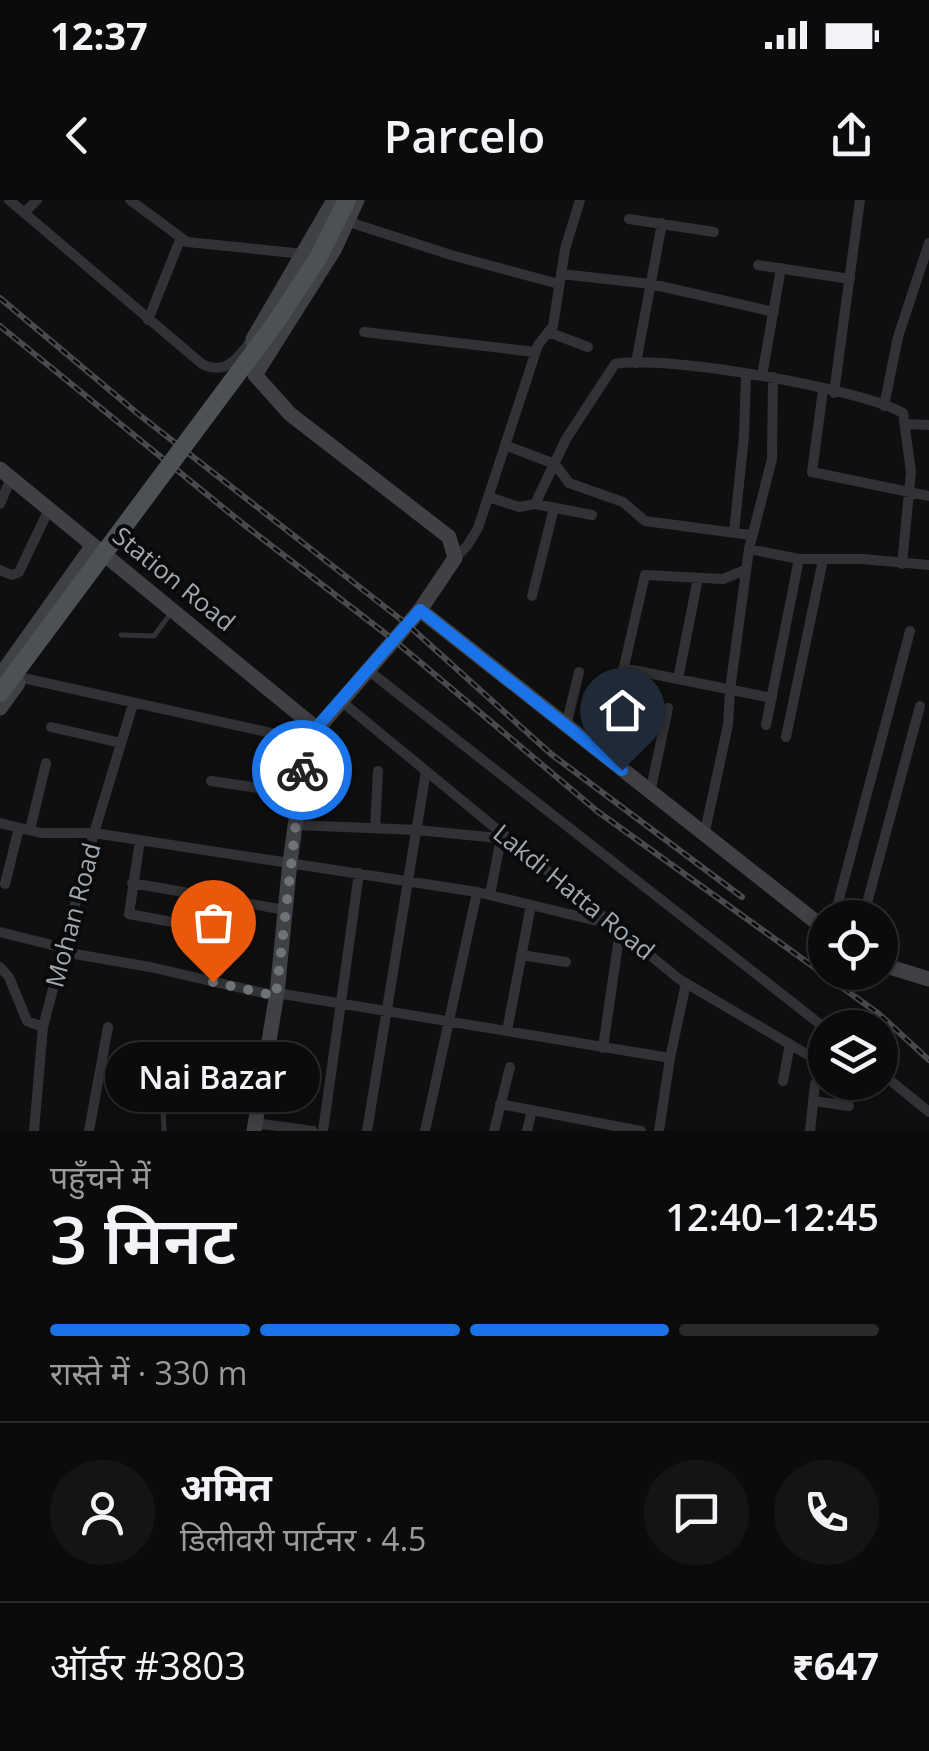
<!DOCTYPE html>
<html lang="hi">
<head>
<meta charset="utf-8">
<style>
  body { margin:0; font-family:"Open Sans","Noto Sans Devanagari",sans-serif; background:#141415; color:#f1f3f6; height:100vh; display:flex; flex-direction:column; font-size:38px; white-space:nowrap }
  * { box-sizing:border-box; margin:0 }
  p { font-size:32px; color:#9a9b9d }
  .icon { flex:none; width:55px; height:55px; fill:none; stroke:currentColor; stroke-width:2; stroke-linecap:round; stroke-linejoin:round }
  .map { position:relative; height:931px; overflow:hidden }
  .drawer { display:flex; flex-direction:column; background:#0b0b0c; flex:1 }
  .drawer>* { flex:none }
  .buttons { position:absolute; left:808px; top:700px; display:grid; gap:20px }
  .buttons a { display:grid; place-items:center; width:90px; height:90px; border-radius:50%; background:#0b0b0c; box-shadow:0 5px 15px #0003,0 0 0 2px #2b2b2d; font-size:50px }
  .pin { position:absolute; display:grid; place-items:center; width:85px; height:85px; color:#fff; margin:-102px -42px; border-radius:50% 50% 50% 0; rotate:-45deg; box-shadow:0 0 10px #0007 }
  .pin .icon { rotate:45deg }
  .courier { position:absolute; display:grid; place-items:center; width:100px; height:100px; margin:-50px; border:8px solid #1a73e8; border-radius:50%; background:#fff; color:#222; box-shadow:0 2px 12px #0007 }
  .bubble { position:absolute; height:70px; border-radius:35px; background:#0b0b0c; box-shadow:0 5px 15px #0003,0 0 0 2px #2b2b2d; font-size:32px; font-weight:600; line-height:70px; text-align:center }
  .summary em { font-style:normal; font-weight:600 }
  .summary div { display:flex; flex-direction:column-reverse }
  .summary { display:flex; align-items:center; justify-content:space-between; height:170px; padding:0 50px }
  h1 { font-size:65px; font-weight:600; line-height:75px }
  .bar { display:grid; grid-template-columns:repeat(4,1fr); gap:15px 10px; align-content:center; height:120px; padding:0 50px }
  .bar i { height:12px; border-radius:8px; background:#2b2b2d }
  .bar .current { background:#1a73e8 }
  .bar p { grid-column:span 4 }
  .line { display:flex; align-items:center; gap:25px; padding:0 50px; border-top:2px solid #2b2b2d }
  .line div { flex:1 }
  .round { display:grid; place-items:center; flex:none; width:105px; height:105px; border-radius:52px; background:#141415 }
  .status { display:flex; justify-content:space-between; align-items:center; height:70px; padding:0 50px; background:#0b0b0c; direction:ltr }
  .status svg { height:28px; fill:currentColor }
  header { display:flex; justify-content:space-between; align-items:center; height:130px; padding:0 50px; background:#0b0b0c; font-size:45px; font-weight:600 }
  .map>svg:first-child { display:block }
</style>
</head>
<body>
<div class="status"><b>12:37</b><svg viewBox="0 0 49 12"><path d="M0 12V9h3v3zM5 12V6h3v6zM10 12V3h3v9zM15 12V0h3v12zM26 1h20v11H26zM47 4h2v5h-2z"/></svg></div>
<header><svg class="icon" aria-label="back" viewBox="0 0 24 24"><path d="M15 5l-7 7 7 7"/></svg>Parcelo<svg class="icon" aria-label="share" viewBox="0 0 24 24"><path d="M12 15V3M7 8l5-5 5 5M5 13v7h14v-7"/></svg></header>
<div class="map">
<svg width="929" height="931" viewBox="0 0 929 931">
  <rect width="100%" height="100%" fill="#0f0f10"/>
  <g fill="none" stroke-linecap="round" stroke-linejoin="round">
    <path stroke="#313235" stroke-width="5" d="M121,435L154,436L171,413
      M162,882L164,931"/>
    <path stroke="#313235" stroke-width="10" d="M9,0L202,164C227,176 237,158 252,140
      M130,0L187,42L304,54
      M25,12L37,0
      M629,19L714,32
      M349,22L451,55L559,84
      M758,65L850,79
      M561,74L651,84L774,112
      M148,120L180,40
      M364,132L535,152
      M548,132L588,147
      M636,163L662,23
      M762,176L781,68
      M823,190L812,272L929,296
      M834,193L860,0
      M884,206L898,137L929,43
      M906,224L929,225
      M507,246L555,264L569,283L623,302L645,321L751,335
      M489,297L519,307L535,304L566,239L615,164C661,154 863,189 903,213L911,272L902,364
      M0,304L11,278
      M535,304L592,315
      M734,332L744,236L746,174
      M749,349L799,359H863L929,365
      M455,358L467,346L478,328L538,145L553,126L565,49L580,0
      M0,370L12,375L19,372L49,309
      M532,396L554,308
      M623,468L772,498
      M369,471L825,828
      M10,475L307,541
      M678,479L698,378
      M618,493L645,375L723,379L745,370
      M341,501L679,779L820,862
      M766,525L799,359
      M566,526L579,472
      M51,527L121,543
      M786,537L823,360
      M211,581L299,594
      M650,593L668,508
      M0,623L41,633H94L477,692L614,725
      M295,625L417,630L508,639
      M375,628L378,571
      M30,630L46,563
      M704,636L728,525L730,490L749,349L772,259L773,177
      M140,640L129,714L220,731
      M132,683L285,710
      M5,684L19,628
      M490,695L501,638
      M834,718L910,431
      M863,718L920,506
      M0,732L64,748
      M63,752L150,767L276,796
      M521,755L566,762
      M0,767L9,777L27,821L43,827
      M277,793L670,858
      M507,831L531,705
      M603,848L620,730
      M880,872L929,912
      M783,881L790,844
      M814,901L849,906
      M500,904L641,931
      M255,923L313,931
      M34,931L43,827L94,633L133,504
      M89,931L108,827
      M323,931L359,673
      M367,931L426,571
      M425,931L477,692
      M494,931L510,867
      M527,931L532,910
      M659,931L670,858L686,783
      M810,931L815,884"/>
    <path stroke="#3f4145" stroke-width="15" d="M255,175L334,50L357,0
      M0,269L316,528
      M420,410L825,729
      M0,476L93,345
      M0,508L18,483
      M880,764L929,779
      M254,931L277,793L290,662L307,541L420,410L455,358L449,337L290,214L255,175L253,139L334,0"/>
    <g stroke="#484a4e" stroke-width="6">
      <path id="rail" d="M0,98L137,213L408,425L551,554L742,697
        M0,126L242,323L395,441L597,611L879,814L929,860"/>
    </g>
    <use href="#rail" stroke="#0a0a0b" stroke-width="2.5" stroke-dasharray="8" stroke-linecap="butt"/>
    <path stroke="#4d5054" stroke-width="18" d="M0,493L276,122L318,58L347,0"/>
  </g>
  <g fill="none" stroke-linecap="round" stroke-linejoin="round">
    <path stroke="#6e7378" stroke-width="10" stroke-dasharray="0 18" d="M213,782L276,796L302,570"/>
    <path stroke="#1a73e8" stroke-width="12" d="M302,570L307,541L316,528L420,410L622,570"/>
  </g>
  <g text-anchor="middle" stroke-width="8" stroke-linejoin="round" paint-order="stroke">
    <g font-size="25" fill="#a1a9b0" stroke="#0a0a0b">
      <text transform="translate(174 379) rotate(39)" y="9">Station Road</text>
      <text transform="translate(574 692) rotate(39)" y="9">Lakdi Hatta Road</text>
      <text transform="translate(73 715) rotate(-75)" y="9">Mohan Road</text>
    </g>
  </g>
</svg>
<div class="buttons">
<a><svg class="icon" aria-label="locate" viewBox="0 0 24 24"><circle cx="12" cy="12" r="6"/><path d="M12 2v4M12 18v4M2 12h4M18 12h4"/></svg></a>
<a><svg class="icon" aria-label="layers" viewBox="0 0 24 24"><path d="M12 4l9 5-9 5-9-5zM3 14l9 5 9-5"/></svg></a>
</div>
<div class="pin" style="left:213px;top:782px;background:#ea580c"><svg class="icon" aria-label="bag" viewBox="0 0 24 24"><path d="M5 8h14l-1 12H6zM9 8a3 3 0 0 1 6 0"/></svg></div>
<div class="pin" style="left:622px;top:570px;background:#1f2937"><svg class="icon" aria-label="home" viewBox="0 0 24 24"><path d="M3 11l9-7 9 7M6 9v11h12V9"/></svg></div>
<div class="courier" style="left:302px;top:570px"><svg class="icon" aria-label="bike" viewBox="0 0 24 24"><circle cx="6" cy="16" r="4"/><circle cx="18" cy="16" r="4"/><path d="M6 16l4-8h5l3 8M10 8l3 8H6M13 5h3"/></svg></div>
<div class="bubble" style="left:105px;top:842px;width:215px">Nai Bazar</div>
</div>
<section class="drawer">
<div class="summary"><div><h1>3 मिनट</h1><p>पहुँचने में</p></div><em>12:40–12:45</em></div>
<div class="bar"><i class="current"></i><i class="current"></i><i class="current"></i><i></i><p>रास्ते में · 330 m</p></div>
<div class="line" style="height:180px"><a class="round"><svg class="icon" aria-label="person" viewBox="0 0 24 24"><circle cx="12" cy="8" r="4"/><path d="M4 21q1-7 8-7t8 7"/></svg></a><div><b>अमित</b><p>डिलीवरी पार्टनर · 4.5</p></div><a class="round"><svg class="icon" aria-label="chat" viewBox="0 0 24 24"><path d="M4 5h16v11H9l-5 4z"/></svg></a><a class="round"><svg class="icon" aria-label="phone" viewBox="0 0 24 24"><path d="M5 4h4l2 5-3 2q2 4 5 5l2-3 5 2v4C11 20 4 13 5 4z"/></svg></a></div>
<div class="line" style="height:130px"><div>ऑर्डर #3803</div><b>₹647</b></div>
</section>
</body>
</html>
